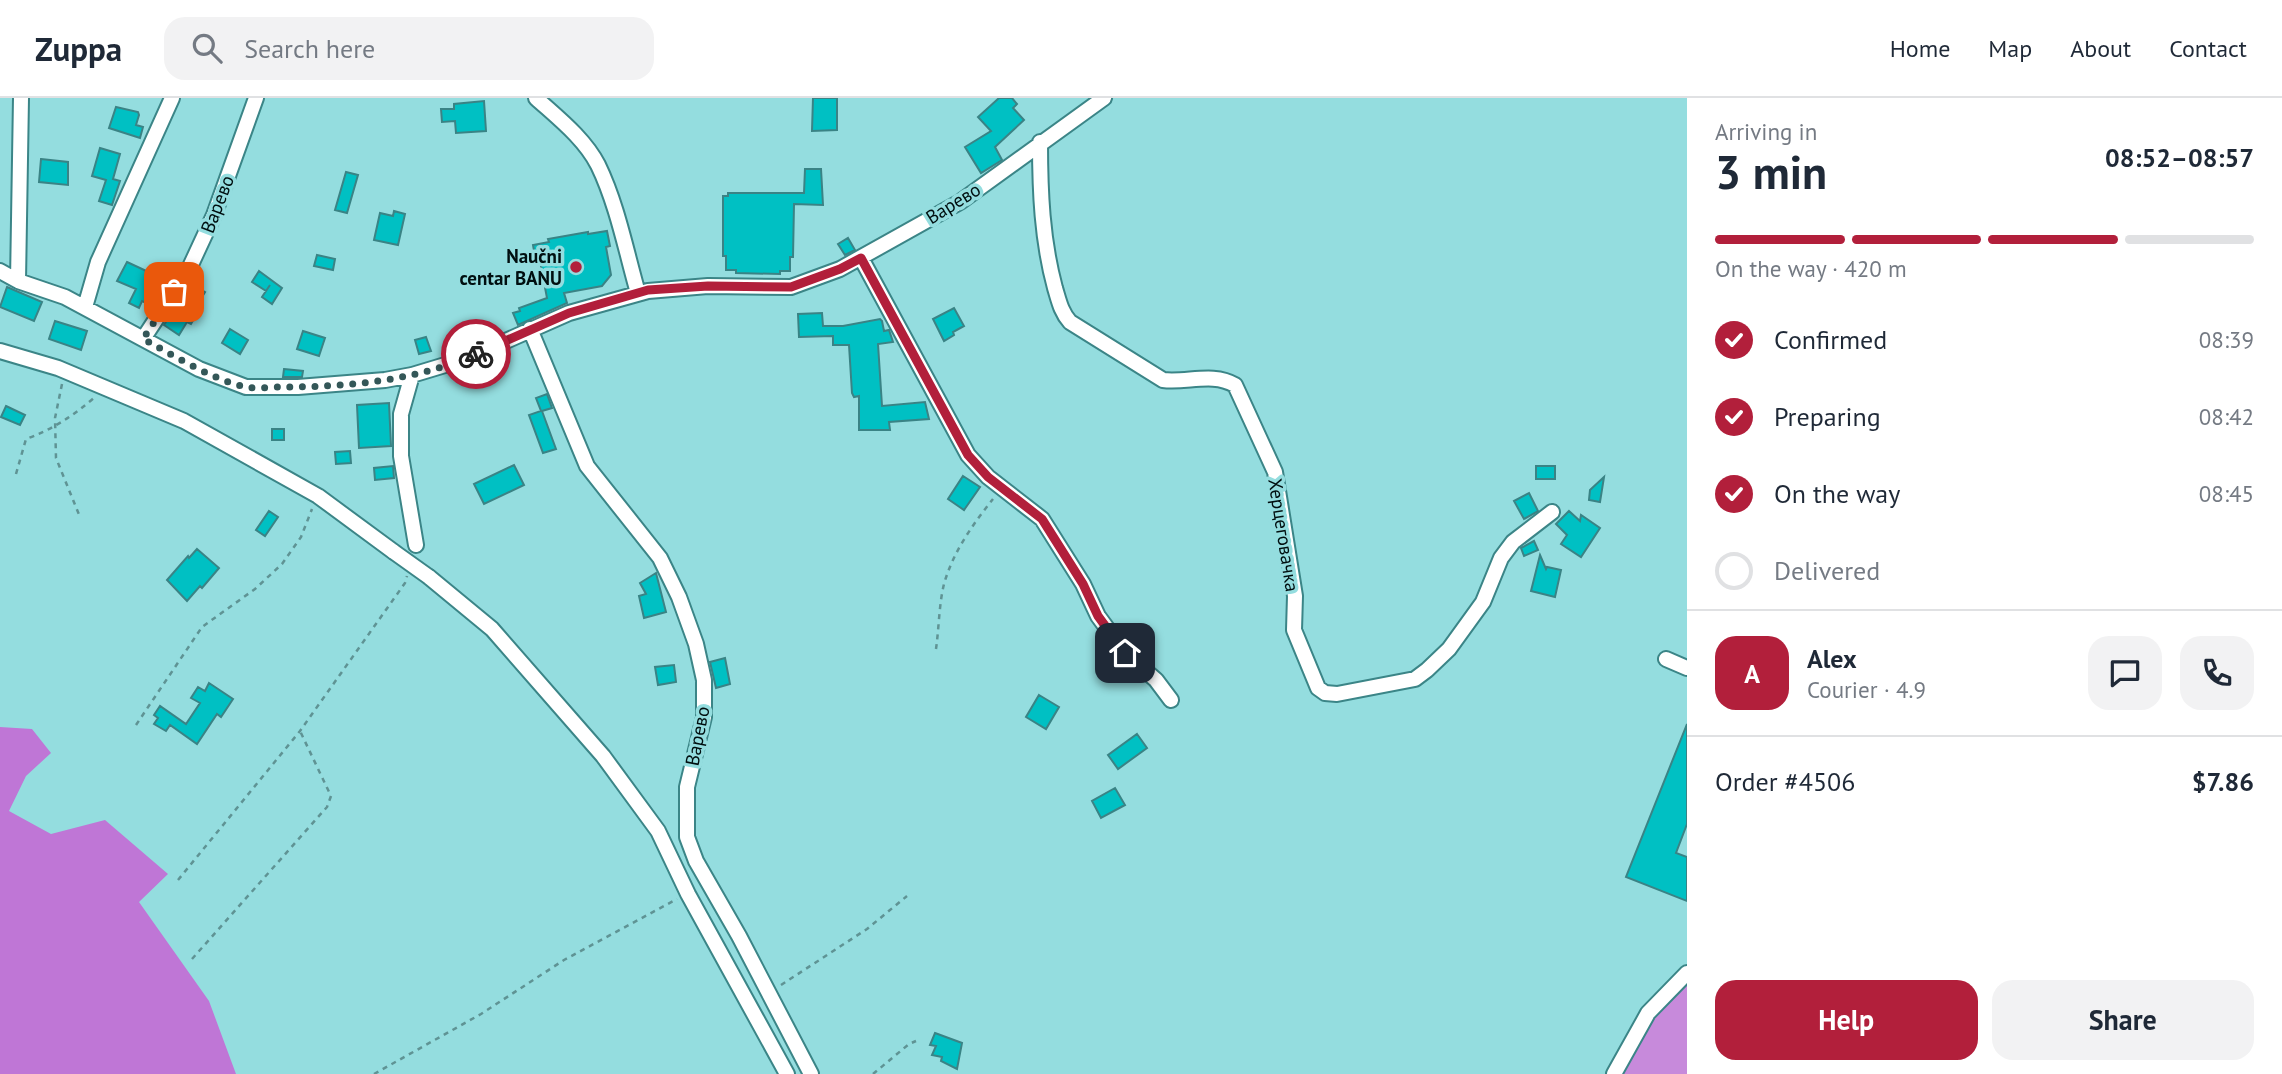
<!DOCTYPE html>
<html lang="en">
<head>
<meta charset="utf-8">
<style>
  body { margin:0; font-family:"PT Sans",sans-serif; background:#f2f2f3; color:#1f2937; height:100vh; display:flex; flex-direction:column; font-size:26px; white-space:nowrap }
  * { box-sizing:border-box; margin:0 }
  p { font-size:23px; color:#747a83 }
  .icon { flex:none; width:38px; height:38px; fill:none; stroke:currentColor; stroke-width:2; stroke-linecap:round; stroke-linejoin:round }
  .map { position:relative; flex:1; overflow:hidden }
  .sheet { display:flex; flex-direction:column; background:#fff; width:595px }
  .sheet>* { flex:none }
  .pin { position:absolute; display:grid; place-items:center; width:60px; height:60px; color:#fff; margin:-30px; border-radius:14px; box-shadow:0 4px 10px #0006 }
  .courier { position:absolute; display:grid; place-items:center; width:70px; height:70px; margin:-35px; border:5px solid #b21f3b; border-radius:50%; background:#fff; color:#222; box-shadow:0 2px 9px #0007 }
  .summary em { font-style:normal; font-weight:800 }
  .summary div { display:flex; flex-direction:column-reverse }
  .summary { display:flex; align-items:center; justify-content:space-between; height:119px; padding:0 28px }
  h1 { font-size:46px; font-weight:800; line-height:52px }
  .bar { display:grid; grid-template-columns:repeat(4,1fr); gap:10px 7px; align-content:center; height:84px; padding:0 28px }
  .bar i { height:9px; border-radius:5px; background:#e0e1e3 }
  .bar .on { background:#b21f3b }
  .bar p { grid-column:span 4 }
  .line { display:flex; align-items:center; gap:18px; padding:0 28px; border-top:2px solid #e0e1e3 }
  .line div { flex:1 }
  .round { display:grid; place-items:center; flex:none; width:74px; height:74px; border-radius:21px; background:#f2f2f3 }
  ol { padding:0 28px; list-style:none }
  li { display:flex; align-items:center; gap:21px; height:77px }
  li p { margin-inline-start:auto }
  li .icon { padding:7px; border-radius:50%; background:#b21f3b; color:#fff; stroke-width:4 }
  li:last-child { color:#747a83 }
  li i { width:38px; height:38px; border:4px solid #e0e1e3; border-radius:50% }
  .button { display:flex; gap:14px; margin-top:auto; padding:14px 28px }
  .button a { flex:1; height:80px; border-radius:21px; background:#b21f3b; color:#fff; font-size:28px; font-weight:800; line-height:80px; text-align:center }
  .button a+a { background:#f2f2f3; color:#1f2937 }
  header { display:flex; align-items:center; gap:42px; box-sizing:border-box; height:98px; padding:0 35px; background:#fff; border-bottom:2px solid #e0e1e3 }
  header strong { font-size:33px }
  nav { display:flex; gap:38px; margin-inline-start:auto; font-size:24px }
  .search { width:490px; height:63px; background:#f2f2f3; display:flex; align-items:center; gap:18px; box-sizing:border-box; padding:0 24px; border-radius:21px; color:#747a83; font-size:26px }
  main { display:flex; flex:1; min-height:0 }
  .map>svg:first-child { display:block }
</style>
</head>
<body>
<header>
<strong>Zuppa</strong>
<div class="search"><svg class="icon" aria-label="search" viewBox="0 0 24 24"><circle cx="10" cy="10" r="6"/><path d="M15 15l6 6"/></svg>Search here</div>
<nav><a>Home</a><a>Map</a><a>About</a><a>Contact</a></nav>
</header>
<main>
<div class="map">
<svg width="1687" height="976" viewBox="0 0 1687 976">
  <rect width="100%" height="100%" fill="#94dddf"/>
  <path fill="#c78adb" d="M1687,878V976H1614L1648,915Z"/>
  <path fill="#bf76d6" d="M0,629L32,631L51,655L26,678L9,713L51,736L105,722L168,776L139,804L209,903L236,976H0Z"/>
  <path fill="#00c0c3" stroke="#3a8385" stroke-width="2" d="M813,0H837V32L812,33Z
    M999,0H1012L1017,6L1013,10L1024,22L995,49L1002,62L981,75L965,49L991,33L978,19Z
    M484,3L486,33L456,35L455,23L442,24L441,11H454V6Z
    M116,9L138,14L139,17L136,27L143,29L140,40L109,30Z
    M100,50L120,56L113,81L120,83L112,107L99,103L106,82L92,78Z
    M41,61L68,64V87L39,84Z
    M805,71H821L823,107L794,106L793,159H790V173H780V176L736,175V172H726V158H723V98H728V95H804Z
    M346,74L358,77L347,115L335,112Z
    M394,113L405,116L398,147L374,142L380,115L393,118Z
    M607,133L610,148L606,149L611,177L602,188L564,195L567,205L518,227L513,215L520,213L519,210L547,200L540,163L536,164L533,147L549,144L548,141L588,134V136Z
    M848,140L855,152L845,157L838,146Z
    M317,157L335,161L333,172L314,168Z
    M127,164L155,177L149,189L160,194V197L153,208L142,203L139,210L129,205L136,191L117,183Z
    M259,173L282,190L272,206L262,199L270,187L266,193L252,184Z
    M191,186L205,194L191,217L195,219L191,226L187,224L179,237L164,227Z
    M7,189L42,204L34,223L0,209Z
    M954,210L964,228L953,234L954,237L944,243L933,221Z
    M822,215L823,228H843L880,221L882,223L884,233L889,232L893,244L878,246L882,308L925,304L929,321L889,324L890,332H859V298L854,299L852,295L849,247H833V238L799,239L798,216Z
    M55,223L87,233L81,252L49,241Z
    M230,231L248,242L240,256L222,245Z
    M303,233L325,240L319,258L297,251Z
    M426,239L431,253L419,256L415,242Z
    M284,271L303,273L302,279H283Z
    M547,296L552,310L542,313L556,351L543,355L529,317L541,313L536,300Z
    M389,305L391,348L359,350L357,307Z
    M6,308L25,317L20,327L1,319Z
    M272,331H284V342H272Z
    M350,353L351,365L336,366L335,354Z
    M514,367L524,387L484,406L474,386Z
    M393,368L394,380L375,382L374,370Z
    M1536,368H1555V381H1536Z
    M963,378L980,389L964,412L948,401Z
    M1604,379L1600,404L1589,402L1590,392Z
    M1529,395L1538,413L1524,421L1514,403Z
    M269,413L278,419L265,438L256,432Z
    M1569,413L1580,423L1581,417L1600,430L1581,459L1561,446L1567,437L1556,426Z
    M1534,443L1538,452L1524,458L1521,450Z
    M197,451L219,470L202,490L200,488L187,503L167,482L188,458L189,460Z
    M1540,457L1546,471L1547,469L1561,472L1555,499L1531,493Z
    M656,475L666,514L644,520L639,498L646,496L640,485Z
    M725,560L730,586L716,590L710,564Z
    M674,567L676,584L658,587L655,569Z
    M209,585L233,601L221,619L217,616L197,646L170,627L166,633L154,626L158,620L154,617L160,608L186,626L200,605L191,600L198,589L205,593Z
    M1039,597L1059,609L1046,631L1026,619Z
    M1687,626V726L1676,755L1687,759V803L1626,779Z
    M1137,636L1147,650L1118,671L1108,657Z
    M1115,690L1125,707L1101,720L1092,703Z
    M935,935L962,945L957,971L941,963L942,959L932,957L936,948L930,947Z"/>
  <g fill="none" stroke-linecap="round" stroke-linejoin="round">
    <g stroke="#3b8587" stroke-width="18">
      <path id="minor" d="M536,0C558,20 584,40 598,67C617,106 626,153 638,195
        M1040,44C1040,94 1042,142 1055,190C1059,203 1061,214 1070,224L1163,282C1187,285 1213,274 1235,287L1275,374L1295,498L1294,532L1318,590L1325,595L1337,596L1415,581L1427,572L1449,551L1483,504L1501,460L1513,444L1552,414
        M861,160L968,357L988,379L1042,421L1083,486L1098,518L1125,555L1156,582L1171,602
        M0,173L18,183L65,199L199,271L246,289H298L385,282L412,277L465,261L569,215L648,193L708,188L791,189L840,171L960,104L1104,0
        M18,183L21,0
        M85,209L98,164L172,0
        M530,231L587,368L660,460L679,499L696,546L704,582V619L687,689V739L696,763L739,838L811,976
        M143,241L189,171L214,117L256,0
        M0,253L58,270L184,323L318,398L394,454
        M412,277L401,316V358L416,447
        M429,479L492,531L603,658L658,733L688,796L787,976
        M1666,561L1687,570
        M1614,976L1648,915L1687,875"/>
    </g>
    <path stroke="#5f9394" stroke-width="2.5" stroke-dasharray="5 5" stroke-linecap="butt" d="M62,286L55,320L56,360L80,419
      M16,376L26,341C53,331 73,318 95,299
      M936,551C939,530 939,506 944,486C953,454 973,426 993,401
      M136,627L202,529L255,491L282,466L301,439L312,411
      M178,782L300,633L405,485L407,478
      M192,861L327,709L331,698L300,633
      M781,887L867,831L907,798
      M374,976L481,916L564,862L677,801
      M873,976L909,946L916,943"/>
    <use href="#minor" stroke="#fff" stroke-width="14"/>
    <g stroke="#3b8587" stroke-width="18" stroke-linecap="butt">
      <path id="minor-bridge" d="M394,454L429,479"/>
    </g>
    <use href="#minor-bridge" stroke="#fff" stroke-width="14"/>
  </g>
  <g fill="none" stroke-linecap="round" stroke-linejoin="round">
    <path stroke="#345758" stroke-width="7" stroke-dasharray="0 12.6" d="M174,194L143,241C175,258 209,280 245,289C256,291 270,289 282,289C347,289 416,283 476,256"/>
    <path stroke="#b21f3b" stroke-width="9" d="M476,256L569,215L648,192L708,188L791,189L840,171L861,160L968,357L988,379L1042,421L1083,486L1098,518L1125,555"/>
  </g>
  <circle fill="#b21f3b" stroke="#94dddf" stroke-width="2.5" cx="576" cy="169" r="7"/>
  <g text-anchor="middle" stroke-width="7" stroke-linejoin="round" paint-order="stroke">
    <g font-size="19" fill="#000f10" stroke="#94dddf">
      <text transform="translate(953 105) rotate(-32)" y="7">Варево</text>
      <text transform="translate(217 106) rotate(-69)" y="7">Варево</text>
      <text transform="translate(1284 437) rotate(81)" y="7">Херцеговачка</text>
      <text transform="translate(697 638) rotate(-79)" y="7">Варево</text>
    </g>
    <g font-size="19" font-weight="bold" fill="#000f10" stroke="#94dddf" text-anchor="end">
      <text x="562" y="165">Naučni<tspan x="562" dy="22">centar BANU</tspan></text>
    </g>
  </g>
</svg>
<div class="pin" style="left:174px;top:194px;background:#ea580c"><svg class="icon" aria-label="bag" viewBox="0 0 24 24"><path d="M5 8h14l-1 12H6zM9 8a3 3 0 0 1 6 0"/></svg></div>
<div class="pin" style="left:1125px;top:555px;background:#1f2937"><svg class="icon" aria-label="home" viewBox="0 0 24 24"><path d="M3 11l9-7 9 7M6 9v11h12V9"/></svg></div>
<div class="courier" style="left:476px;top:256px"><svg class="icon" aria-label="bike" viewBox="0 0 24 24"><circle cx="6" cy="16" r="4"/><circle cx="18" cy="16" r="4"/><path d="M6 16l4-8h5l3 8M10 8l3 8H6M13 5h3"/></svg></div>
</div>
<section class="sheet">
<div class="summary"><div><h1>3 min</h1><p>Arriving in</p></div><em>08:52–08:57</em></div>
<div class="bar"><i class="on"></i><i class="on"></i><i class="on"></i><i></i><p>On the way · 420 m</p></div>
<ol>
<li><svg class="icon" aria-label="check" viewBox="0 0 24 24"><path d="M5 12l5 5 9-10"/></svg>Confirmed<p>08:39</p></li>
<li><svg class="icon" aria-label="check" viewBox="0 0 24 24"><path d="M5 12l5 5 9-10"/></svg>Preparing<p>08:42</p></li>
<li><svg class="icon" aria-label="check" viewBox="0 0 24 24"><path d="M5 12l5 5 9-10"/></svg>On the way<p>08:45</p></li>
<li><i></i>Delivered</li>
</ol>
<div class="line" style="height:126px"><b class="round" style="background:#b21f3b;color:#fff">A</b><div><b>Alex</b><p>Courier · 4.9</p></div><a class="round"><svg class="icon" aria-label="chat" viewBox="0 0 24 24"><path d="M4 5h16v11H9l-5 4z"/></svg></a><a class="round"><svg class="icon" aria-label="phone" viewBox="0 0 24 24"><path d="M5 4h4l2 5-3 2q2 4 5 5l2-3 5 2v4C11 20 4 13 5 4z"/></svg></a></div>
<div class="line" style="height:91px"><div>Order #4506</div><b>$7.86</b></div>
<div class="button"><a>Help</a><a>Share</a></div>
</section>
</main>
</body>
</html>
